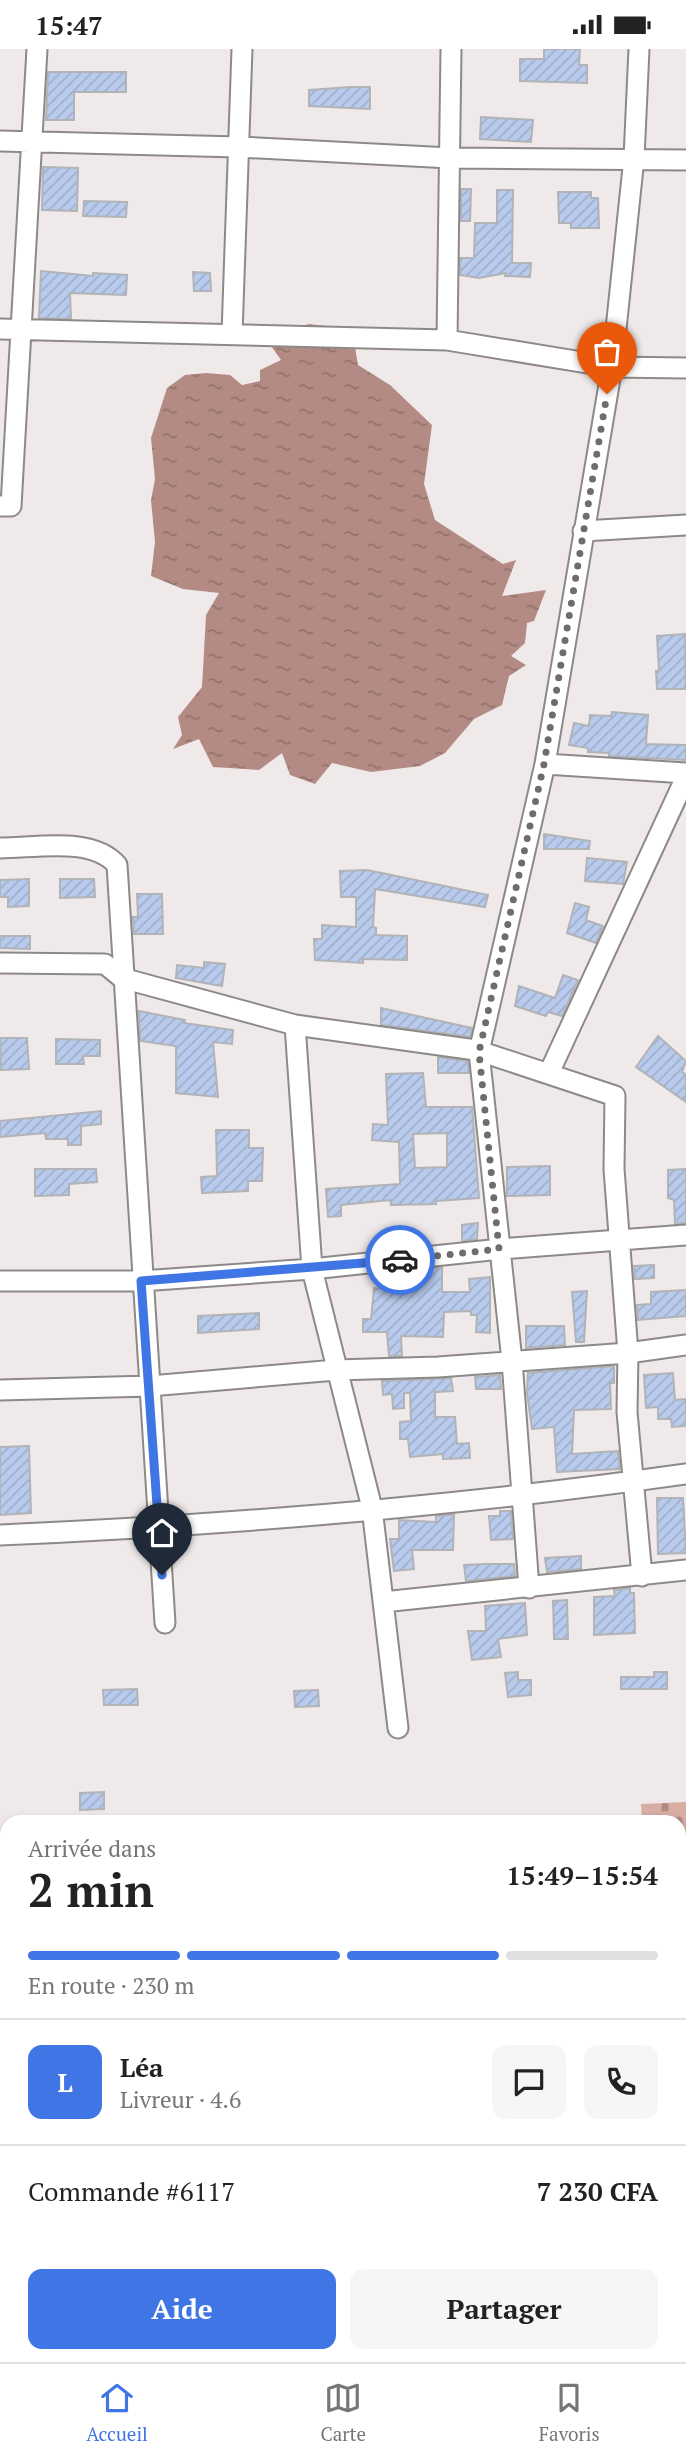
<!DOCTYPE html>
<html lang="fr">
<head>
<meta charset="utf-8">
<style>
  body { margin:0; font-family:"PT Serif",serif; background:#f6f6f6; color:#222; height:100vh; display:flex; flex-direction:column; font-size:26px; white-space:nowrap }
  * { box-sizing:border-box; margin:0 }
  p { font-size:23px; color:#767676 }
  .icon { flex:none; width:38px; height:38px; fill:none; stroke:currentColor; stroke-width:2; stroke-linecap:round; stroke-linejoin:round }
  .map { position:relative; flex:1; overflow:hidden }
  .panel { position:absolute; left:0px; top:1766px; width:686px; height:548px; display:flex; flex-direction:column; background:#fff; border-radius:21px 21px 0 0; box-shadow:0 4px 10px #0003 }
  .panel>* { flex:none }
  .pin { position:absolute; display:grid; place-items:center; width:60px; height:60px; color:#fff; margin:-72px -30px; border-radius:50% 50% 50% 0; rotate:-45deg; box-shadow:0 0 7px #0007 }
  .pin .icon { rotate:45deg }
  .courier { position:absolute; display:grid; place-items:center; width:70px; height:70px; margin:-35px; border:5px solid #4075e6; border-radius:50%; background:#fff; color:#222; box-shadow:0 2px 9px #0007 }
  .summary em { font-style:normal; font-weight:700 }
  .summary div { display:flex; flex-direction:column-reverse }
  .summary { display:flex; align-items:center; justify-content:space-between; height:119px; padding:0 28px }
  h1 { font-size:46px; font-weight:700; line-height:52px }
  .bar { display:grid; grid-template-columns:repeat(4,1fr); gap:10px 7px; align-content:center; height:84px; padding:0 28px }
  .bar i { height:9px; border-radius:5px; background:#e0e0e0 }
  .bar .active { background:#4075e6 }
  .bar p { grid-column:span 4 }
  .line { display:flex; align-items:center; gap:18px; padding:0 28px; border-top:2px solid #e0e0e0 }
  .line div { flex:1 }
  .round { display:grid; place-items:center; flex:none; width:74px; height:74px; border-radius:14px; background:#f6f6f6 }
  .cta { display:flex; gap:14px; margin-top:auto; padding:14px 28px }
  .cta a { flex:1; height:80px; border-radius:14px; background:#4075e6; color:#fff; font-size:28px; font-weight:700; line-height:80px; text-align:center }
  .cta a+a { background:#f6f6f6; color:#222 }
  .status { display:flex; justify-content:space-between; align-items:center; height:49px; padding:0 35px; background:#fff; direction:ltr }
  .status svg { height:19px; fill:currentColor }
  .tab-bar { display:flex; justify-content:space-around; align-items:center; height:98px; border-top:2px solid #e0e0e0; background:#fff; font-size:19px; color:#767676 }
  .tab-bar a { display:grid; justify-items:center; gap:4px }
  .tab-bar .active { color:#4075e6 }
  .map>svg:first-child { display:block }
</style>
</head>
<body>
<div class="status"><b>15:47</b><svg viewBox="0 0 49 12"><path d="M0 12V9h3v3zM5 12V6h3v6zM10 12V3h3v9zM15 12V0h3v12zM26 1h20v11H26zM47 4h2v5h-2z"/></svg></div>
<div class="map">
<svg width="686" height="2313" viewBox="0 0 686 2313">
  <defs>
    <pattern id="cemetery-stones" width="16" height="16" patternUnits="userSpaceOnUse" patternTransform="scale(1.75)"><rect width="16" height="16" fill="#d7ada4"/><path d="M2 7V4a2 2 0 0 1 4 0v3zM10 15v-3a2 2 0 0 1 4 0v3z" fill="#af8d86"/></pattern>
    <pattern id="water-ripples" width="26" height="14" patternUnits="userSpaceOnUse" patternTransform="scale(1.75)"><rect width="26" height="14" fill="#b48b84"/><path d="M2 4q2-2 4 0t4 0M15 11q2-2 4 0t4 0" fill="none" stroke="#93726c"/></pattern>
    <pattern id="building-hatch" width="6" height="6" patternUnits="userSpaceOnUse" patternTransform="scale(1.75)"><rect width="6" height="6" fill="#b9cbed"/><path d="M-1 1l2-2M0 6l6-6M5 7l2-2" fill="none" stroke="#9faecb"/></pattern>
  </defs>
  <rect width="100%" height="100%" fill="#efeae9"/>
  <path fill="url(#cemetery-stones)" d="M686,1753V2254L679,2255V1773H642L641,1755Z"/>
  <path fill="url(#water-ripples)" d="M309,275L352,280L358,316L390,336L432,376L424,435L435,471L503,515L516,511L502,547L546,541L534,572L527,574L525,594L511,607L526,616L509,627L502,656L474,670L445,704L420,717L371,723L332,714L315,735L290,726L282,704L259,721L213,718L199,690L173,700L182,686L178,668L202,638L206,566L219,544L183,540L151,527L155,493L151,451L155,430L151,389L167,339L185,326L206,324L230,326L242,336L260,332V321L281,311L264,287Z"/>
  <path fill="url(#building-hatch)" stroke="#b1b3b7" stroke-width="2" fill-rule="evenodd" d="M544,0H580L579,16H587V34L520,32V10H544Z
    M48,23H126V43H74V71H46Z
    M351,38H370V60L309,57V41Z
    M481,68L533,71L531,93L480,90Z
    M43,118L78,119L77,162L42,161Z
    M461,140H471L470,172H461Z
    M497,141H513L512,214H531L530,228L505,227L506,224L479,229L460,226V209H474L475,174H497Z
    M558,143H591V149H598L599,179H571V174H559Z
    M84,152L127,153L126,168L83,167Z
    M41,222L93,227V224L127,226L126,246L70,244L71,270L39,269Z
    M193,223L210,224L211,242H194Z
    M685,585L686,640H657L656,622H659L657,587Z
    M612,663L648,666L646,695L686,696V711L609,707V704L588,703V699L569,696L574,674L589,677L590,666L611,667Z
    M544,785L590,792L589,800H544Z
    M587,809L627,813L623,835L585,832Z
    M367,821L488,846L485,858L375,840L373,878L376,879V886L407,887V911L363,910V914L315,911L314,890H322V876L356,878V848H341L340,822Z
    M29,830V857L8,858V848H0V831Z
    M60,830H94L95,848L60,849Z
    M137,845H162L163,885H134L133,868H138Z
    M575,854L589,858L586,871L603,877L596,894L567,884Z
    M0,887H30V900L0,899Z
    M204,913L225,915L222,937L176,929L177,916L204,919Z
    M563,926L578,931L562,967L548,963L546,967L515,957L519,937L555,949Z
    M381,959L472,979L470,988L381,976Z
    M139,962L185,971L184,974L233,981L232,995L213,993L218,1048L176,1044V997L140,992Z
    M658,987L686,1012L682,1023L686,1026V1053L636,1018Z
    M0,989H27L29,1020L1,1021Z
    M56,990L100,991V1007H83L84,1015H56Z
    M438,1008L468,1012L469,1024H438Z
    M423,1024L426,1058H472L479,1149L436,1152V1155L391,1156L390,1151L341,1156V1167L328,1168L326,1140L400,1135L399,1093L372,1091L373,1075L388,1076L386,1025ZM447,1084V1118L415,1119L413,1085Z
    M101,1062V1075L81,1077V1096H68V1090H46L45,1084L0,1088V1072Z
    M216,1081H249V1099H263L262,1132H248V1142L202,1144L201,1128L217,1127Z
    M550,1117V1146L507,1147V1118Z
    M35,1120H96L97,1133L69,1135V1146L35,1147Z
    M686,1120V1174L675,1175L674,1151L668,1149V1121Z
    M478,1174L477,1190L462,1192V1176Z
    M654,1216V1229L635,1230L634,1217Z
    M434,1219H442V1243H470L469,1230L490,1228V1284L476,1283L477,1266H471V1262L444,1263L443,1288L401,1287L402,1307H389L387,1283H363V1270H371L374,1239L399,1241V1234L424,1232V1220Z
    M686,1241V1267L638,1271L637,1256L651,1255V1243Z
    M587,1242L584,1293H576L572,1243Z
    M259,1264V1280L198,1284V1267Z
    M526,1277H564L565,1296L526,1299Z
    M614,1317V1334H610L611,1360L574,1361L572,1405L618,1402L620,1420L557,1423L554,1378L532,1380L527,1344L528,1324Z
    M673,1324L675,1351L686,1350V1377L672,1378L671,1370H658V1358L646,1359L644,1326Z
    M500,1326L501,1340H476L475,1328Z
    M451,1329L453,1342L435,1343V1368H455L457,1395L469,1394L470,1409L443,1410V1405L410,1408L408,1390H400V1373L411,1372L410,1344H404V1359L393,1360L392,1345L383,1346L382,1332Z
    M29,1397L31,1464L0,1466V1398Z
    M657,1449H683L686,1504L658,1505Z
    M500,1462H511L513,1490L491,1491L489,1467H500Z
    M451,1466H454L453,1501H412L414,1520L394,1522L390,1490H399V1471L436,1473V1467Z
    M581,1507V1520L547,1523L545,1509Z
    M486,1515H514L515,1527L466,1532L464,1516Z
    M630,1539V1544H634L635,1584L594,1586V1548L615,1547L614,1541Z
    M567,1551L568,1590H554L553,1552Z
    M525,1554L527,1586L498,1590L501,1608L472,1611L468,1582H486L485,1557Z
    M518,1623V1631H531V1646L508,1648L505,1624Z
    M654,1623H667V1640H621V1628H654Z
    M137,1640L138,1656H104L103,1641Z
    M318,1641L319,1657L295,1658L294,1642Z
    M104,1743V1760L80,1761V1744Z"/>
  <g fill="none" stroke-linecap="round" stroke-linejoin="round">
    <g stroke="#8e8989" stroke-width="23">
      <path id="minor" d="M0,92L239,98L450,109L686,111
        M0,280L447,291L612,318L686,319
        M232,285L242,0
        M447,291L451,0
        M0,457H11L37,0
        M583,482L686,476
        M545,715L686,724
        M0,799C35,799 92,787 117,816L165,1574
        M0,914L105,915L122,929L295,976L476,1001L615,1047L614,1120L628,1304L627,1363L642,1527
        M295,976L312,1220L372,1459L398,1679
        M549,1024L686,728
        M0,1232H141L312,1220L500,1200L686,1186
        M0,1341L150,1337L336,1321L438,1318L628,1304L686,1296
        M0,1486C229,1476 459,1457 686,1425
        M529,1539L512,1312L479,1003L545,715L612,318L634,109L639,0
        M383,1553L686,1521"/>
    </g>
    <use href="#minor" stroke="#fff" stroke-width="19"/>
  </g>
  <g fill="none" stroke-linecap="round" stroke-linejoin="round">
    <path stroke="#6f6c6c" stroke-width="7" stroke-dasharray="0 12.6" d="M400,1211L499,1200L479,1003L544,715L607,345"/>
    <path stroke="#4075e6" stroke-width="9" d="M162,1526L141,1232L400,1211"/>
  </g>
</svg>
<div class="pin" style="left:607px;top:345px;background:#ea580c"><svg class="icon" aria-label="bag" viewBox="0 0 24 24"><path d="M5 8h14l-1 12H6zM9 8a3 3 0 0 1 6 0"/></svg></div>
<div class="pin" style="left:162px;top:1526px;background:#1f2937"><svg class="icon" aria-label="home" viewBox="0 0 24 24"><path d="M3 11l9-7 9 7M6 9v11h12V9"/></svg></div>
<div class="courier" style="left:400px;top:1211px"><svg class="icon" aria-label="car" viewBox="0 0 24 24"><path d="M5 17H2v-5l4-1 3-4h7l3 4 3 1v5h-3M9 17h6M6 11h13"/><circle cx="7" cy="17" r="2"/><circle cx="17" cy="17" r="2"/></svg></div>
<section class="panel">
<div class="summary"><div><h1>2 min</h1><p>Arrivée dans</p></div><em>15:49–15:54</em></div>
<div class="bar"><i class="active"></i><i class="active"></i><i class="active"></i><i></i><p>En route · 230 m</p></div>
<div class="line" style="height:126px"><b class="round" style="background:#4075e6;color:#fff">L</b><div><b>Léa</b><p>Livreur · 4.6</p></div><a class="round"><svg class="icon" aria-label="chat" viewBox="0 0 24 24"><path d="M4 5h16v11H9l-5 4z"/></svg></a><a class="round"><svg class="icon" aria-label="phone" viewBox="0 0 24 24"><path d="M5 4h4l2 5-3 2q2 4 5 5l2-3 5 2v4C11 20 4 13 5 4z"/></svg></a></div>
<div class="line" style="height:91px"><div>Commande #6117</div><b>7 230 CFA</b></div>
<div class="cta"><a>Aide</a><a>Partager</a></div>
</section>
</div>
<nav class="tab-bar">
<a class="active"><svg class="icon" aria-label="home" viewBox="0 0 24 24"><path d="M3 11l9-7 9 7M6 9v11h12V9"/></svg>Accueil</a>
<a><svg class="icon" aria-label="map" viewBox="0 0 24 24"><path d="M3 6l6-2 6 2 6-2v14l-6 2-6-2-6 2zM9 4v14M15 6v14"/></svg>Carte</a>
<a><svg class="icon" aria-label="saved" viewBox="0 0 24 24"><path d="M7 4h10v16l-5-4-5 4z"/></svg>Favoris</a>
</nav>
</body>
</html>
